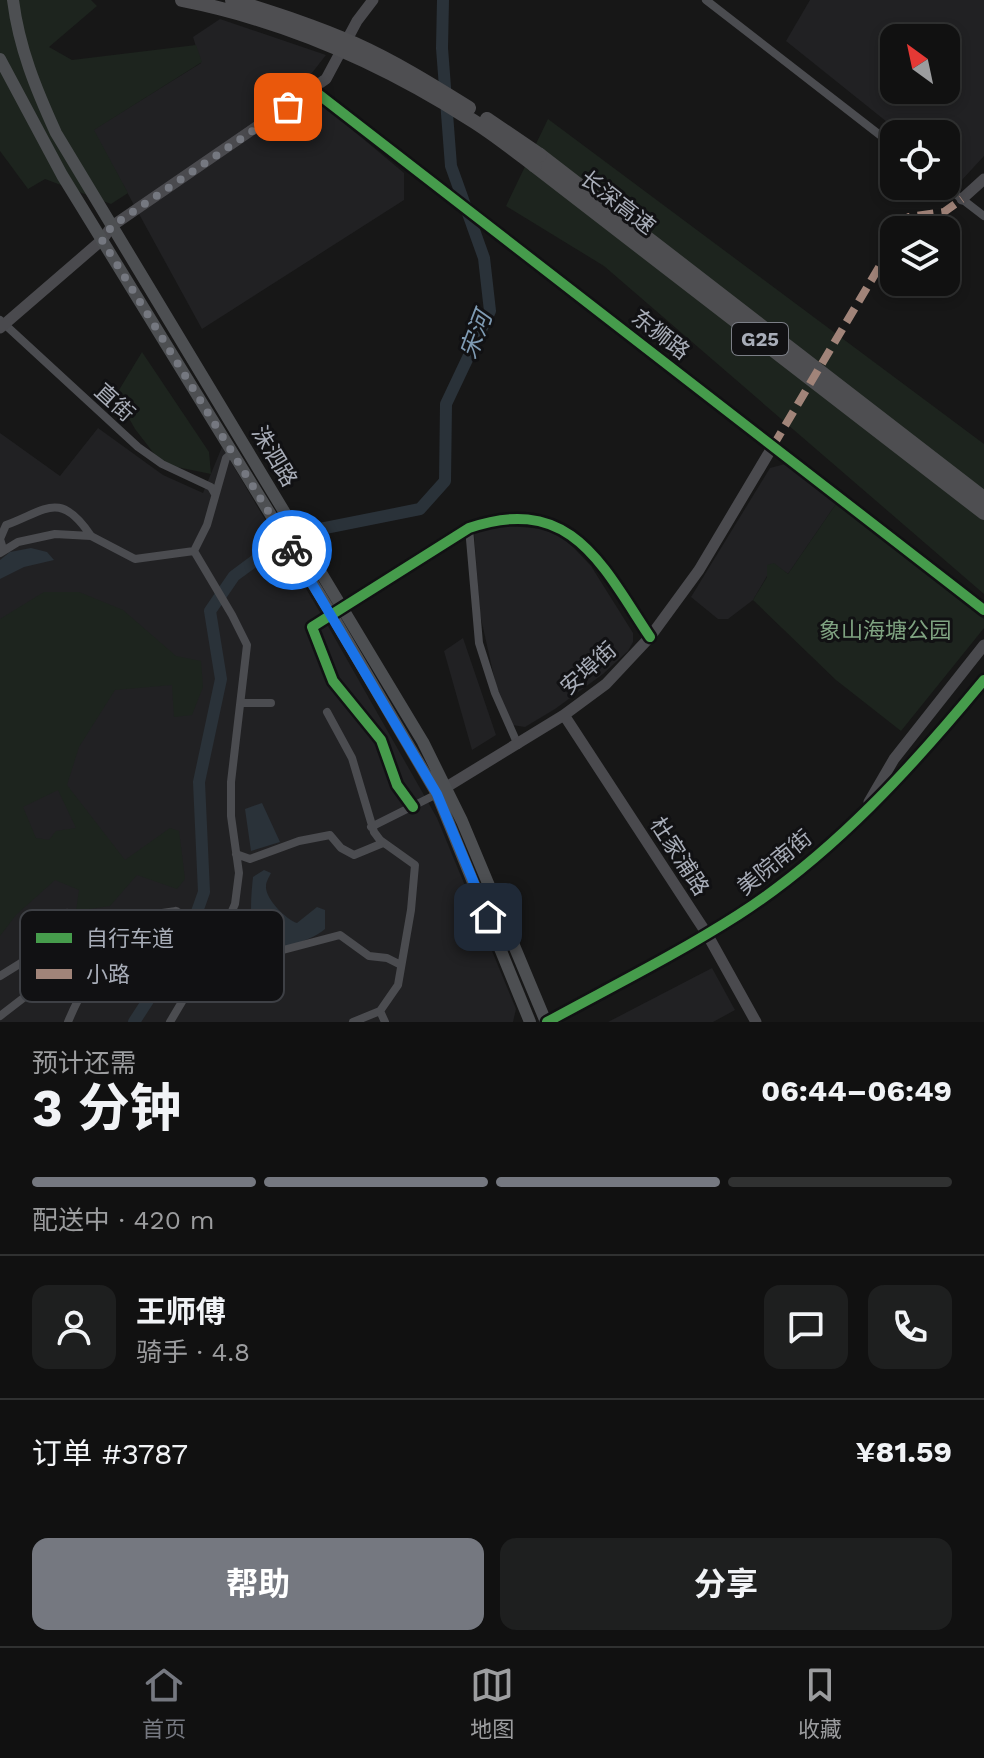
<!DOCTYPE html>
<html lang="zh">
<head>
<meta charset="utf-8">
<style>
  body { margin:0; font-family:"Work Sans","Noto Sans SC",sans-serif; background:#1e1f1f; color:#f1f3f6; height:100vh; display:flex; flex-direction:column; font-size:30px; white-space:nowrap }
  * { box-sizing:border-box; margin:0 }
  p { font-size:26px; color:#9c9d9f }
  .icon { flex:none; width:44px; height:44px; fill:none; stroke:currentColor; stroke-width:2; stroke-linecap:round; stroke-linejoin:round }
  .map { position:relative; height:1022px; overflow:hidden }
  .side { display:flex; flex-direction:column; background:#111; flex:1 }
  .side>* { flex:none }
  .needle { width:52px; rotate:327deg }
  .tools { position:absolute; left:880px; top:24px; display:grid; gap:16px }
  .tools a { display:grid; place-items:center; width:80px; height:80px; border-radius:16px; background:#111; box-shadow:0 4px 12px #0003,0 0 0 2px #303131; font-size:40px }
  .pin { position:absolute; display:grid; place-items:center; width:68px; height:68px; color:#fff; margin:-34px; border-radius:16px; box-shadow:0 4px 12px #0006 }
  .courier { position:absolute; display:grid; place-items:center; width:80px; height:80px; margin:-40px; border:6px solid #1a73e8; border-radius:50%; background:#fff; color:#222; box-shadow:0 2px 10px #0007 }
  .head em { font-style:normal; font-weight:700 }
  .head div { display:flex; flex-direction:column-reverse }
  .head { display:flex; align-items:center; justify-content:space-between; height:136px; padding:0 32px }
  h1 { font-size:52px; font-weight:700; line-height:60px }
  .bar { display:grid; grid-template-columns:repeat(4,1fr); gap:12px 8px; align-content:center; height:96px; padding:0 32px }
  .bar i { height:10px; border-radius:6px; background:#303131 }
  .bar .on { background:#757880 }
  .bar p { grid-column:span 4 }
  .line { display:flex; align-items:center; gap:20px; padding:0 32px; border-top:2px solid #303131 }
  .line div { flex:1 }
  .round { display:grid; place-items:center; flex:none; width:84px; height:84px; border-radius:16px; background:#1e1f1f }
  .primary-button { display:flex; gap:16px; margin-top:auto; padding:16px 32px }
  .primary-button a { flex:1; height:92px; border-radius:16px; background:#757880; color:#fff; font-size:32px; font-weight:700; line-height:92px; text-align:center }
  .primary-button a+a { background:#1e1f1f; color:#f1f3f6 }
  .menu { display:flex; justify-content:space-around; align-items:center; height:112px; border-top:2px solid #303131; background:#111; font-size:22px; color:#9c9d9f }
  .menu a { display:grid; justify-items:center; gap:4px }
  .menu .on { color:#757880 }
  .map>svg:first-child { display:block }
</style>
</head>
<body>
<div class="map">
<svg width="984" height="1022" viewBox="0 0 984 1022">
  <rect width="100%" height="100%" fill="#171717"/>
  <path fill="#212123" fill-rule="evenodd" d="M810,0H984V156L961,181L946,169V134H902L786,41ZM894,38H946V90H894Z
    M220,19L326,55L301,87L404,173V200L202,329L93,130L201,63L193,37Z
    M98,428L163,475L203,493L222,447L324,619L437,818L516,1009L513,1022H0V433L60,476Z
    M785,464L836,504L788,574L774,564L753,600L728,619H718L691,597L770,468Z
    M500,525L542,529L561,537L574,548L591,566L633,633V642L628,651L603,674L555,709L525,727L512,725L497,690L480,614L474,533Z
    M463,638L496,735L472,750L444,651Z
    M712,968L735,1010L713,1022H608Z"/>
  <path fill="#1d241e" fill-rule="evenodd" d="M0,0H91L97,6L49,47L72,60L196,45L202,62L94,130L128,193L111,204L45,179L28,189L0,151Z
    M548,119L984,444V594L604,266L506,206Z
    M142,352L209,452L211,474L162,464L135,429L116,395Z
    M836,504L984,619V628L901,731L836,680L753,600L767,577V565L774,563L788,574Z
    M44,592H79L123,610L176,656L201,661L203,687L192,715L174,717L172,685L115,690L79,747L67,785L125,860L170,828L179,831L185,879L177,889L137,875L110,906L76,911L79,890L55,880L16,915L0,936V619ZM58,790L76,828L56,831L49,840L36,838L23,807Z"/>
  <path fill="#2a3239" d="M31,548L47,552L54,560L24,567L0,579V560L10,552Z
    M262,803L280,842L251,851L245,809Z
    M264,870L271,873C269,877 266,882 266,886C265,899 286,919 297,923L317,907L325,910V929C316,937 303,941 292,945C244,963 250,907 253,877Z"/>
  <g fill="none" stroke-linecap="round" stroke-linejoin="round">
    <path stroke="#2a3239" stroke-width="12" d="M315,530L420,509L445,481L446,404L490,311L484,258L451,166L442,48L443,0
      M134,1022L187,940L204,892L199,782L221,679L210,611L234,576L272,548"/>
    <path stroke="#4b4c50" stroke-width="8" d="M706,0L894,146
      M945,186L984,216
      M0,320L138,447L162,464L211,487L215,494
      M469,528L479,643L495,693L518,745
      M3,549L0,539L6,525C45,511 60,489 91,536
      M0,553L18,542L55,534L91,536L135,559L194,551L207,525L226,458L232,453
      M242,703H271
      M327,712L352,758L374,832L380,840L415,865L411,910L398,985L380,1011L385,1022
      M413,807L397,785L381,740L333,681L312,627L469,528C571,493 602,565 650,637
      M371,827L437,794
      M236,854L250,859L299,841L330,835L341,848L354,855L383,843
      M176,911L242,947L264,955L340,935L369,956L387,958L401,965
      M0,976L21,963L67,913
      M0,1016L127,918L176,911
      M68,1022C92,963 119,944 172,913
      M170,1022L221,936L235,904L239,873L231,816V782L247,645L232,615L194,551
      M353,1022L380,1011"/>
    <path stroke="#4a4a4e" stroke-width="11" d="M313,90L984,610
      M962,199L984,179
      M0,328L102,240L112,226L326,79L357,21L373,0
      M564,715L707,934L756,1022
      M440,791L564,715L606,684L650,637L699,570L773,446
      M869,802L894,759L984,645
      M547,1022C611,987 677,954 738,915C833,854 913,766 984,680"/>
    <path stroke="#4d4f52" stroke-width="12" d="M13,0C19,48 36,89 56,133L423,742L462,821L546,1022
      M0,59L62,175L331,613L437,794L530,1022"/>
    <path stroke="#4e4e51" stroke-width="14" d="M540,155L984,498
      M535,166L984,513"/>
    <path stroke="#4e4e51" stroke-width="14" d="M182,0C284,20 382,63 470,119C493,133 514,150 535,166
      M232,0C273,13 315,26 355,44C395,62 432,85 469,108
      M487,119L540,155"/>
    <path stroke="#a18479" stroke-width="8" stroke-dasharray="16 8" stroke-linecap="butt" d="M901,230L909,217L944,212L962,199
      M773,446L894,242"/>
    <g stroke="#111113" stroke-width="15">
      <path id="cycleway" d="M313,90L984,610
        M413,807L397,785L381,740L333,681L312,627L469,528C571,493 602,565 650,637
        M547,1022C611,987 677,954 738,915C833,854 913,766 984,680"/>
    </g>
    <use href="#cycleway" stroke="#469c4c" stroke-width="10"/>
  </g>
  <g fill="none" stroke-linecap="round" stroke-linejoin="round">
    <path stroke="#757880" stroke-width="8" stroke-dasharray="0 14.4" d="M288,107L112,226L102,240L292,550"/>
    <path stroke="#1a73e8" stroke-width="10" d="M292,550L437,794L488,917"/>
  </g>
  <g text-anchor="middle" stroke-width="6" stroke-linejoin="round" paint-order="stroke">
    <rect fill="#111113" stroke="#7b7e86" stroke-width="2" x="732" y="323" width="56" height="32" rx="6"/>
    <g font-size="20" font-weight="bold" fill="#a8adb8">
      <text x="760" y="346">G25</text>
    </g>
    <g font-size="22" fill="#a8adb8" stroke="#111113">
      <text transform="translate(618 202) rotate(38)" y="8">长深高速</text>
      <text transform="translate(661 334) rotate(38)" y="8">东狮路</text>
      <text transform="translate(115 402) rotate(42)" y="8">直街</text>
      <text transform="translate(275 456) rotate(59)" y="8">洙泗路</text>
      <text transform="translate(588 668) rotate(-42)" y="8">安埠街</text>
      <text transform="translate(680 856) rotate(57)" y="8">杜家浦路</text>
      <text transform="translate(774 862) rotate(-39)" y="8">美院南街</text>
    </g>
    <g font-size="22" fill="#7fa381" stroke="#111113">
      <text x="885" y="638">象山海塘公园</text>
    </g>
    <g font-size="24" font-style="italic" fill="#7f9bb3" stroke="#111113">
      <text transform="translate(476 335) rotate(-69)" y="8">宋河</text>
    </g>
  </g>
  <rect x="20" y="910" width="264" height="92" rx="12" fill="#111113" stroke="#3e4045" stroke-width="2"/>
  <rect x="36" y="933" width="36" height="10" fill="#469c4c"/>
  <rect x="36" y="969" width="36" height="10" fill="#a18479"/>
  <g font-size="22" fill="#a8adb8">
    <text x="86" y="946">自行车道</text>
    <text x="86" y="982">小路</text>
  </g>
</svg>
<div class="tools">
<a><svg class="needle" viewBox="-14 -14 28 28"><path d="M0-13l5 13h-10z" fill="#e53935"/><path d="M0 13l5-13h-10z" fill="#9c9d9f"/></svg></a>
<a><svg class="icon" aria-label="locate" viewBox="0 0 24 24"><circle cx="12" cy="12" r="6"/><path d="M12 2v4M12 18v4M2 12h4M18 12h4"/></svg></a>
<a><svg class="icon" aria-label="layers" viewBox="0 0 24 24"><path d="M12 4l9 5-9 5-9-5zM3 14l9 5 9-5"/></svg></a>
</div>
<div class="pin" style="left:288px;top:107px;background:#ea580c"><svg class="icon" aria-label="bag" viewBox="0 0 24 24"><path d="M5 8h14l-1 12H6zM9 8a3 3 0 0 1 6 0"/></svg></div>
<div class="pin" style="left:488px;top:917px;background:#1f2937"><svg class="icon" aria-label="home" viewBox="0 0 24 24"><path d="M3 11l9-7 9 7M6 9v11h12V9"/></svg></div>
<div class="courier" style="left:292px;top:550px"><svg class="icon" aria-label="bike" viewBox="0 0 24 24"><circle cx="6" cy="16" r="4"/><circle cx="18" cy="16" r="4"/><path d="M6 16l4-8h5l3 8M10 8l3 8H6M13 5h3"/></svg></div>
</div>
<section class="side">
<div class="head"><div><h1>3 分钟</h1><p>预计还需</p></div><em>06:44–06:49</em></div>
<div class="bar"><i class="on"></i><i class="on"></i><i class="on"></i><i></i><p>配送中 · 420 m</p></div>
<div class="line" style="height:144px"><a class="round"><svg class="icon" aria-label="person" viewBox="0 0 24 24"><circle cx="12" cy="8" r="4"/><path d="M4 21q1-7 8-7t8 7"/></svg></a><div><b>王师傅</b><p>骑手 · 4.8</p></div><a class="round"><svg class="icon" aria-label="chat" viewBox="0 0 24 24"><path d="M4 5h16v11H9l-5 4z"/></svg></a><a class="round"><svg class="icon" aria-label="phone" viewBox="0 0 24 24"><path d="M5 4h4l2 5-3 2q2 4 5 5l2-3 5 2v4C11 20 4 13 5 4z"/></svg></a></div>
<div class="line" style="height:104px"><div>订单 #3787</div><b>¥81.59</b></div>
<div class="primary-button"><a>帮助</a><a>分享</a></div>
</section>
<nav class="menu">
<a class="on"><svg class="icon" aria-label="home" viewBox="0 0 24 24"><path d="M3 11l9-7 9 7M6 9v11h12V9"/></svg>首页</a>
<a><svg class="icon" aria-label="map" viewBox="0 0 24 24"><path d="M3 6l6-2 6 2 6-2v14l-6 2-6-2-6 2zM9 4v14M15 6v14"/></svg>地图</a>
<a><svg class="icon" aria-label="saved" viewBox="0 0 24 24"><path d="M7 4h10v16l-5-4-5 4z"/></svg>收藏</a>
</nav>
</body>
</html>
